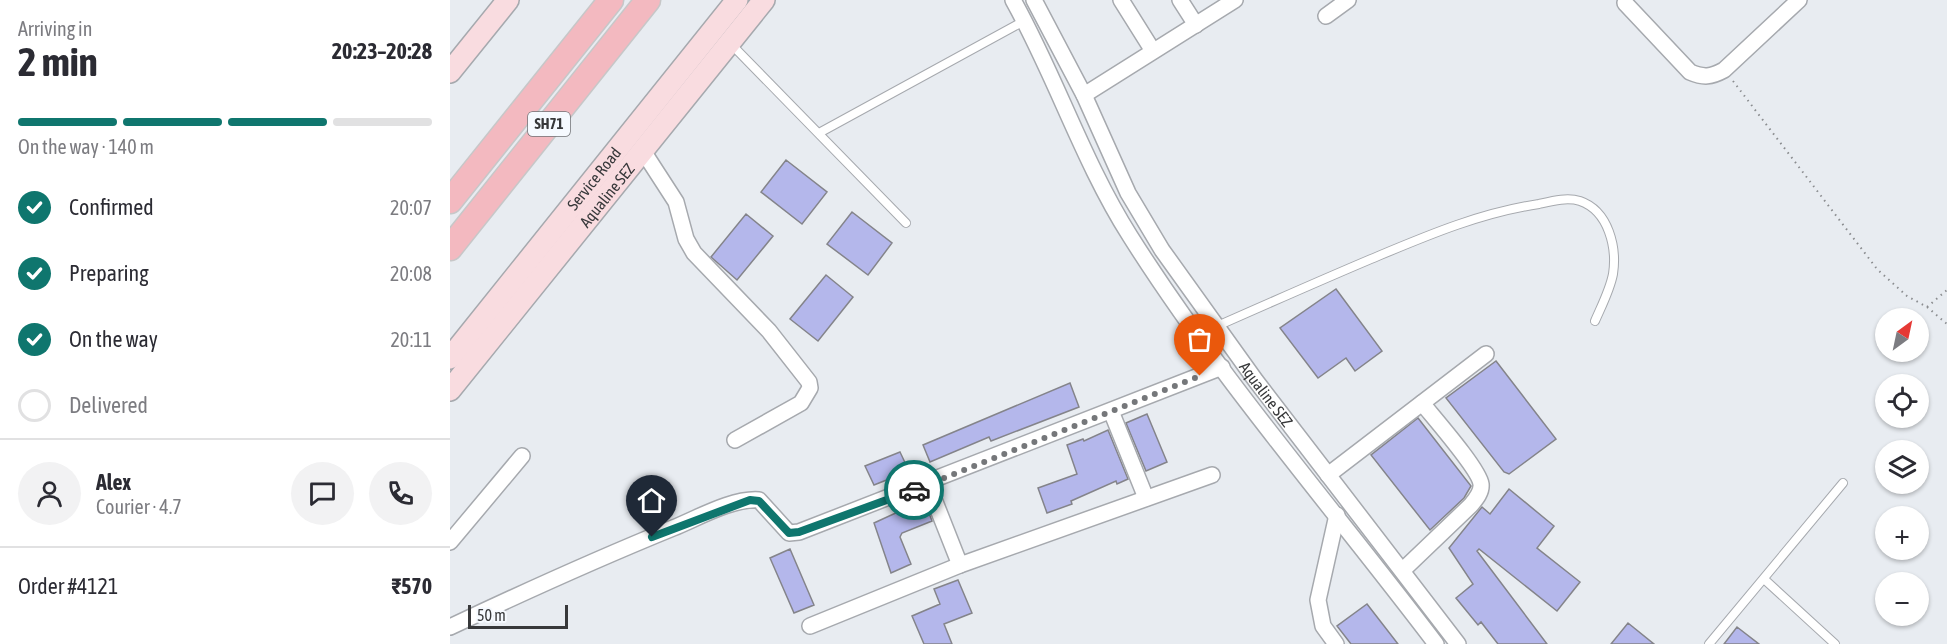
<!DOCTYPE html>
<html lang="en">
<head>
<meta charset="utf-8">
<style>
  body { margin:0; font-family:"Asap Condensed",sans-serif; background:#f2f2f3; color:#2b2b33; height:100vh; display:flex; flex-direction:column; font-size:22px; white-space:nowrap }
  * { box-sizing:border-box; margin:0 }
  p { font-size:20px; color:#7c7c81 }
  .icon { flex:none; width:33px; height:33px; fill:none; stroke:currentColor; stroke-width:2; stroke-linecap:round; stroke-linejoin:round }
  .map { position:relative; flex:1; overflow:hidden }
  .side { display:flex; flex-direction:column; background:#fff; width:450px }
  .side>* { flex:none }
  .needle { width:39px; rotate:33deg }
  .fabs { position:absolute; left:1425px; top:308px; display:grid; gap:12px }
  .fabs a { display:grid; place-items:center; width:54px; height:54px; border-radius:50%; background:#fff; box-shadow:0 2px 4px #0004; font-size:30px }
  .scale { position:absolute; left:18px; bottom:15px; width:100px; box-sizing:border-box; padding-left:6px; border:3px solid #37383a; border-top:0; font-size:16px; line-height:21px; white-space:nowrap; color:#37383a; -webkit-text-stroke:4px #f6faff; paint-order:stroke }
  .pin { position:absolute; display:grid; place-items:center; width:51px; height:51px; color:#fff; margin:-62px -26px; border-radius:50% 50% 50% 0; rotate:-45deg; box-shadow:0 0 6px #0007 }
  .pin .icon { rotate:45deg }
  .courier { position:absolute; display:grid; place-items:center; width:60px; height:60px; margin:-30px; border:4px solid #0f766e; border-radius:50%; background:#fff; color:#222; box-shadow:0 2px 8px #0007 }
  .head em { font-style:normal; font-weight:700 }
  .head div { display:flex; flex-direction:column-reverse }
  .head { display:flex; align-items:center; justify-content:space-between; height:102px; padding:0 18px }
  h1 { font-size:39px; font-weight:700; line-height:45px }
  .bar { display:grid; grid-template-columns:repeat(4,1fr); gap:9px 6px; align-content:center; height:72px; padding:0 18px }
  .bar i { height:8px; border-radius:4px; background:#e1e1e2 }
  .bar .current { background:#0f766e }
  .bar p { grid-column:span 4 }
  .line { display:flex; align-items:center; gap:15px; padding:0 18px; border-top:2px solid #e1e1e2 }
  .line div { flex:1 }
  .round { display:grid; place-items:center; flex:none; width:63px; height:63px; border-radius:32px; background:#f2f2f3 }
  ol { padding:0 18px; list-style:none }
  li { display:flex; align-items:center; gap:18px; height:66px }
  li p { margin-inline-start:auto }
  li .icon { padding:6px; border-radius:50%; background:#0f766e; color:#fff; stroke-width:4 }
  li:last-child { color:#7c7c81 }
  li i { width:33px; height:33px; border:3px solid #e1e1e2; border-radius:50% }
  main { display:flex; flex:1; min-height:0 }
  .map>svg:first-child { display:block }
</style>
</head>
<body>
<main>
<section class="side">
<div class="head"><div><h1>2 min</h1><p>Arriving in</p></div><em>20:23–20:28</em></div>
<div class="bar"><i class="current"></i><i class="current"></i><i class="current"></i><i></i><p>On the way · 140 m</p></div>
<ol>
<li><svg class="icon" aria-label="check" viewBox="0 0 24 24"><path d="M5 12l5 5 9-10"/></svg>Confirmed<p>20:07</p></li>
<li><svg class="icon" aria-label="check" viewBox="0 0 24 24"><path d="M5 12l5 5 9-10"/></svg>Preparing<p>20:08</p></li>
<li><svg class="icon" aria-label="check" viewBox="0 0 24 24"><path d="M5 12l5 5 9-10"/></svg>On the way<p>20:11</p></li>
<li><i></i>Delivered</li>
</ol>
<div class="line" style="height:108px"><a class="round"><svg class="icon" aria-label="person" viewBox="0 0 24 24"><circle cx="12" cy="8" r="4"/><path d="M4 21q1-7 8-7t8 7"/></svg></a><div><b>Alex</b><p>Courier · 4.7</p></div><a class="round"><svg class="icon" aria-label="chat" viewBox="0 0 24 24"><path d="M4 5h16v11H9l-5 4z"/></svg></a><a class="round"><svg class="icon" aria-label="phone" viewBox="0 0 24 24"><path d="M5 4h4l2 5-3 2q2 4 5 5l2-3 5 2v4C11 20 4 13 5 4z"/></svg></a></div>
<div class="line" style="height:78px"><div>Order #4121</div><b>₹570</b></div>
</section>
<div class="map">
<svg width="1497" height="644" viewBox="0 0 1497 644">
  <rect width="100%" height="100%" fill="#e8ecf1"/>
  <path fill="#b4b7eb" stroke="#84848a" stroke-width="1.5" d="M336,160L377,192L352,224L311,192Z
    M402,212L442,243L418,275L377,244Z
    M296,214L323,236L287,280L261,257Z
    M376,275L403,297L368,341L340,319Z
    M886,289L932,351L905,371L896,358L868,378L830,328Z
    M1046,361L1106,439L1059,474L1054,472L996,398Z
    M620,383L629,407L541,441L539,437L480,462L473,445Z
    M697,414L717,462L696,471L676,423Z
    M968,418L1021,486L1014,498L980,530L921,455Z
    M658,430L678,479L667,484L666,481L621,501L622,504L597,513L588,488L627,474L617,445L633,439L634,441Z
    M450,452L459,471L424,485L415,466Z
    M1059,489L1104,526L1087,548L1130,582L1107,611L1029,549L1027,551L1097,644H1048L1031,622L1028,625L1006,598L1023,584L999,548L1032,507L1040,514Z
    M474,500L482,521L452,533L450,537L461,564L441,573L424,523Z
    M340,549L364,605L344,613L320,558Z
    M508,580L522,613L494,624L502,644H474L462,616L490,604L484,589Z
    M917,604L948,644H901L887,626Z
    M1178,623L1204,644H1161Z
    M1287,627L1309,644H1274Z"/>
  <g fill="none" stroke-linecap="round" stroke-linejoin="round">
    <g stroke="#a6a9ae" stroke-width="10">
      <path id="lane" d="M281,44L456,223
        M369,133L574,21
        M765,327C817,304 869,281 921,259C976,236 1029,213 1089,204C1102,201 1117,197 1130,201C1159,211 1167,248 1163,274C1160,290 1151,307 1145,321
        M1314,579L1385,644
        M1259,644L1393,483"/>
    </g>
    <g stroke="#a6a9ae" stroke-width="18">
      <g id="street">
        <path d="M563,0C606,77 633,162 680,236C771,380 884,509 986,644"/>
        <path id="s1" d="M584,0L634,95L678,193L712,250L806,381L1008,644"/>
        <path d="M671,0L703,51"/>
        <path d="M730,0L746,25"/>
        <path d="M1175,3L1240,72C1254,78 1261,77 1274,70L1349,0"/>
        <path d="M876,16L898,0"/>
        <path d="M634,95L785,0"/>
        <path d="M193,151L226,202L236,239L244,253L319,331L359,382L360,388L351,403L285,440"/>
        <path d="M661,411L696,498"/>
        <path d="M878,475L1036,354"/>
        <path d="M478,484L510,565L762,475"/>
        <path d="M0,542L72,456"/>
        <path d="M953,570L1021,505C1026,499 1032,492 1031,484C1029,469 984,418 972,403"/>
        <path d="M360,626L510,565"/>
        <path d="M0,627C74,592 147,559 223,528C248,518 282,498 309,500L339,533L349,532L772,367"/>
        <path d="M886,644L873,626L868,600L887,515"/>
      </g>
    </g>
    <g stroke="#a6a9ae" stroke-width="24">
      <g id="secondary">
        <path d="M0,72L58,0"/>
        <path id="s2" d="M0,358L287,0"/>
        <path id="s3" d="M0,390L314,0"/>
      </g>
    </g>
    <g stroke="#c7c7c8" stroke-width="27">
      <path id="primary" d="M0,201L161,0
        M0,248L198,0"/>
    </g>
    <path stroke="#8a8c8f" stroke-width="2" stroke-dasharray="1.5 4.5" stroke-linecap="butt" d="M1283,81L1427,269L1457,296L1477,307L1497,324
      M1477,307L1497,290"/>
    <use href="#lane" stroke="#fff" stroke-width="8"/>
    <use href="#street" stroke="#fff" stroke-width="15"/>
    <use href="#secondary" stroke="#f9dce0" stroke-width="21"/>
    <use href="#primary" stroke="#f3b9c0" stroke-width="24"/>
  </g>
  <g fill="none" stroke-linecap="round" stroke-linejoin="round">
    <path stroke="#75777a" stroke-width="6" stroke-dasharray="0 10.8" d="M464,490L750,376"/>
    <path stroke="#0f766e" stroke-width="8" d="M202,537L300,500L309,501L339,533L349,532L464,490"/>
  </g>
  <g text-anchor="middle" stroke-width="6" stroke-linejoin="round" paint-order="stroke">
    <rect fill="#f6faff" stroke="#707275" stroke-width="1.5" x="78" y="112" width="42" height="24" rx="4.5"/>
    <g font-size="15" font-weight="bold" fill="#37383a">
      <text x="99" y="129">SH71</text>
    </g>
    <g font-size="16" fill="#37383a" stroke="#f6faff">
      <text dy="6" stroke="none"><textPath href="#s2" startOffset="230">Service Road</textPath></text>
      <text dy="6" stroke="none"><textPath href="#s3" startOffset="250">Aqualine SEZ</textPath></text>
      <text dy="6" stroke="none"><textPath href="#s1" startOffset="459">Aqualine SEZ</textPath></text>
    </g>
  </g>
</svg>
<div class="fabs">
<a><svg class="needle" viewBox="-14 -14 28 28"><path d="M0-13l5 13h-10z" fill="#e53935"/><path d="M0 13l5-13h-10z" fill="#7c7c81"/></svg></a>
<a><svg class="icon" aria-label="locate" viewBox="0 0 24 24"><circle cx="12" cy="12" r="6"/><path d="M12 2v4M12 18v4M2 12h4M18 12h4"/></svg></a>
<a><svg class="icon" aria-label="layers" viewBox="0 0 24 24"><path d="M12 4l9 5-9 5-9-5zM3 14l9 5 9-5"/></svg></a>
<a>+</a>
<a>−</a>
</div>
<div class="scale">50 m</div>
<div class="pin" style="left:750px;top:376px;background:#ea580c"><svg class="icon" aria-label="bag" viewBox="0 0 24 24"><path d="M5 8h14l-1 12H6zM9 8a3 3 0 0 1 6 0"/></svg></div>
<div class="pin" style="left:202px;top:537px;background:#1f2937"><svg class="icon" aria-label="home" viewBox="0 0 24 24"><path d="M3 11l9-7 9 7M6 9v11h12V9"/></svg></div>
<div class="courier" style="left:464px;top:490px"><svg class="icon" aria-label="car" viewBox="0 0 24 24"><path d="M5 17H2v-5l4-1 3-4h7l3 4 3 1v5h-3M9 17h6M6 11h13"/><circle cx="7" cy="17" r="2"/><circle cx="17" cy="17" r="2"/></svg></div>
</div>
</main>
</body>
</html>
